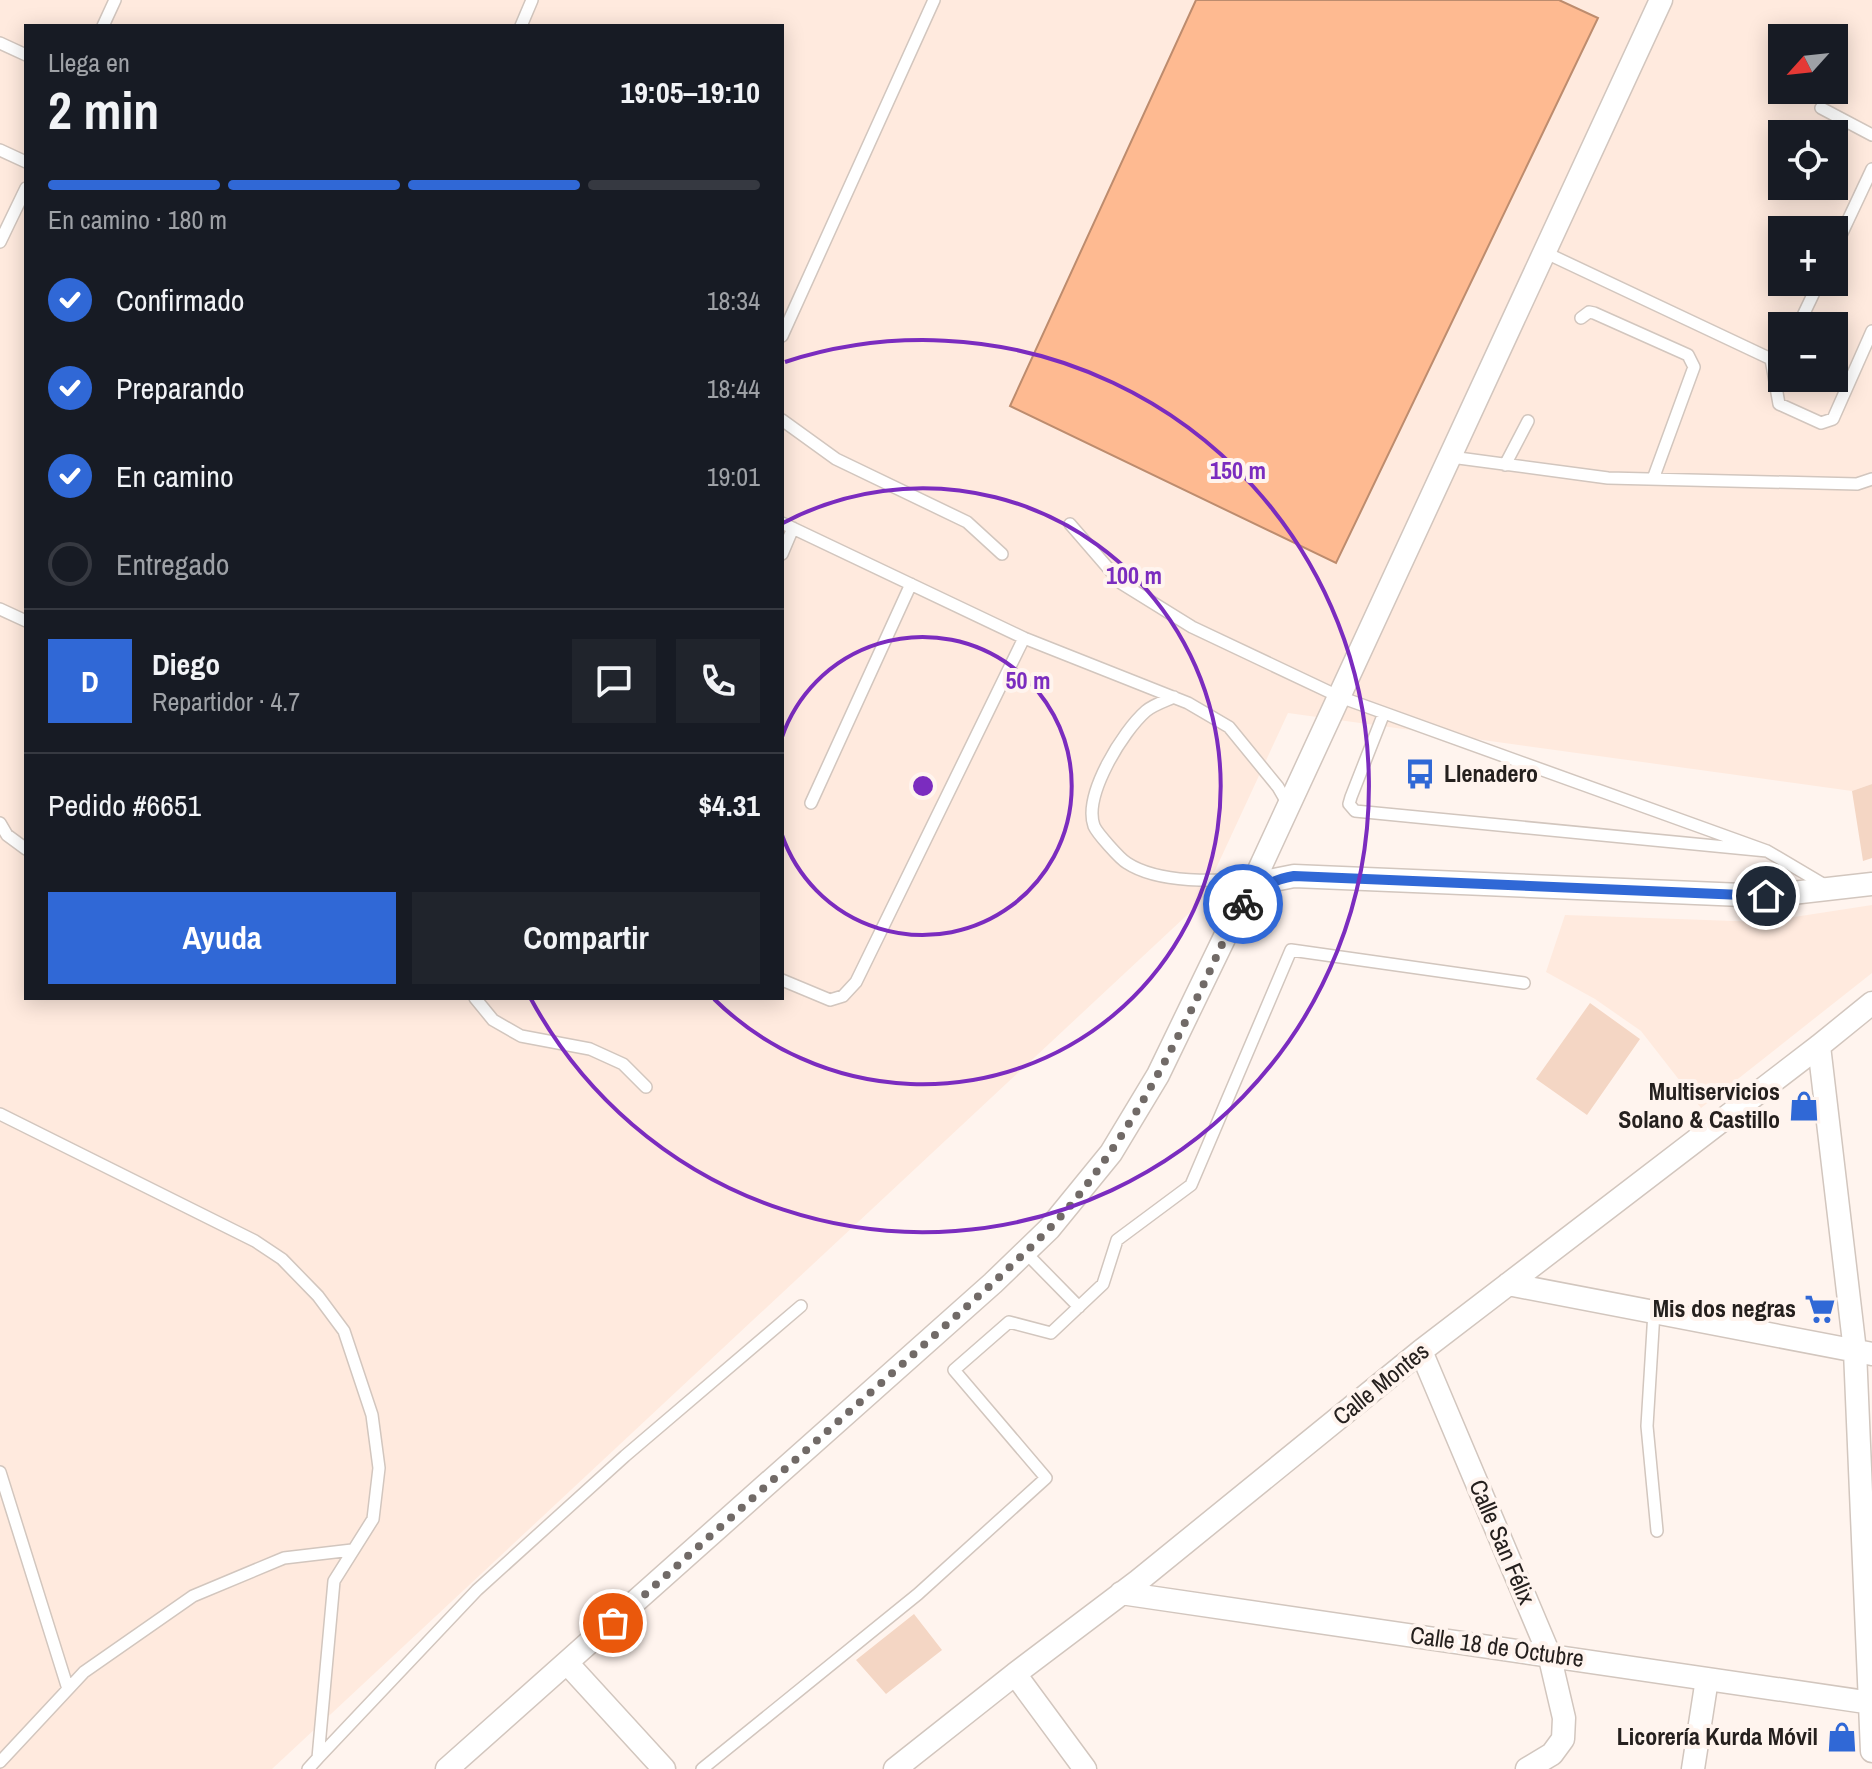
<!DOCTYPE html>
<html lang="es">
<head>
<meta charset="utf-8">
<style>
  body { margin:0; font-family:"Archivo Narrow",sans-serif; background:#20242c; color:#f1f3f6; height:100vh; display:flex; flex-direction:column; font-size:30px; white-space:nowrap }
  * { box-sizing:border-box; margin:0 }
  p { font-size:26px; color:#9ea1a6 }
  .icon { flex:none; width:44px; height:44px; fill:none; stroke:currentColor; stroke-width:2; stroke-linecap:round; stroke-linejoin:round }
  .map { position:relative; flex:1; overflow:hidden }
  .details { position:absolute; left:24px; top:24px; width:760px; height:976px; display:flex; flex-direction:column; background:#171b24; border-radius:0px; box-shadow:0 4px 20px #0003 }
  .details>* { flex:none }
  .needle { width:52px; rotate:243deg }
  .controls { position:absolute; left:1768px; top:24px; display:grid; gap:16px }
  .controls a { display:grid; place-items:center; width:80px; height:80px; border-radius:0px; background:#171b24; box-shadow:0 4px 20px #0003; font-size:40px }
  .pin { position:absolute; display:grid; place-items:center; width:68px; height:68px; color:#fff; margin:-34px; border:4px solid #fff; border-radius:50%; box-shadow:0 2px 8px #0007 }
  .courier { position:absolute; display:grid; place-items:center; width:80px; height:80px; margin:-40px; border:6px solid #3068d6; border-radius:50%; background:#fff; color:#222; box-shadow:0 2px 10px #0007 }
  .overview em { font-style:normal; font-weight:700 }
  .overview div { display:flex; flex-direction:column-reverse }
  .overview { display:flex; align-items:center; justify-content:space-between; height:136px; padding:0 24px }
  h1 { font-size:52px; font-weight:700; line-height:60px }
  .bar { display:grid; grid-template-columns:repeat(4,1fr); gap:12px 8px; align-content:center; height:96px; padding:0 24px }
  .bar i { height:10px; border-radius:6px; background:#363941 }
  .bar .on { background:#3068d6 }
  .bar p { grid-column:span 4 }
  .line { display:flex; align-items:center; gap:20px; padding:0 24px; border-top:2px solid #363941 }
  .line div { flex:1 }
  .round { display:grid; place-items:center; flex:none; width:84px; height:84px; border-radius:0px; background:#20242c }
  ol { padding:0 24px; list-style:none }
  li { display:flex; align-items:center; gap:24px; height:88px }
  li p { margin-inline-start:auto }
  li .icon { padding:8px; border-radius:50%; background:#3068d6; color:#fff; stroke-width:4 }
  li:last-child { color:#9ea1a6 }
  li i { width:44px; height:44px; border:4px solid #363941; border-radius:50% }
  .button { display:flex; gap:16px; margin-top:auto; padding:16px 24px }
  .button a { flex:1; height:92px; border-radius:0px; background:#3068d6; color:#fff; font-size:32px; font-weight:700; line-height:92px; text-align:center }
  .button a+a { background:#20242c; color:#f1f3f6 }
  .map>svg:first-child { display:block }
</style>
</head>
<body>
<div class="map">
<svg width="1872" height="1769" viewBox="0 0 1872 1769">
  <rect width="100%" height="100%" fill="#fff4ee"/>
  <path fill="#ffeade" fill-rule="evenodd" d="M0,0H1872V784L1852,791L1288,713L1200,903L272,1769H0ZM26,26H782V998H26ZM1782,38H1834V90H1782ZM1782,134H1834V186H1782ZM1782,230H1834V282H1782ZM1782,326H1834V378H1782Z
    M1872,905V973L1701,1108L1641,1031L1595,999L1546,972L1565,915L1762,922Z"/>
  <path fill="#f4d6c4" d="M1872,784V858L1863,861L1852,791Z
    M1590,1003L1640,1039L1587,1115L1536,1079Z
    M914,1614L942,1650L886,1694L856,1660Z"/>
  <path fill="#feba91" stroke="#bd8c6e" stroke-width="2" d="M1196,0H1559L1598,18L1336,563L1010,406Z"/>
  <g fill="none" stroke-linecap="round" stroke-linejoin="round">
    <g stroke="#d2c6be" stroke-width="14">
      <path id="service" d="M103,26L115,0
        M521,26L532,0
        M0,43L26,55
        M1821,108L1872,135
        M0,150L26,162
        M0,242L26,188
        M1834,250L1872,169
        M1544,252L1771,359
        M1581,318L1589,312L1594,313L1688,355L1694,367L1653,479
        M1798,326L1819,282
        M782,336L934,0
        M1771,359L1779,404L1821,423L1833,419L1872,331
        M1771,359L1782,352
        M782,420L836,459L967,522L1002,554
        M1451,457L1608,478L1857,484L1872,479
        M1505,465L1528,421
        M782,523L1024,638L1188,703L1229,727L1278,787L1289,806
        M1070,524L1121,583L1192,627L1340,697L1767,851
        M782,554L793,528
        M0,609L26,621
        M1174,697C1165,701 1153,705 1146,711C1123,731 1083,795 1094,826C1097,833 1120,859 1127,863C1159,884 1217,881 1255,879
        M1384,713L1351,797L1349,804L1355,811L1767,851L1828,887
        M811,803L911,584
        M0,823L7,835L26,849
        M782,980L830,1000L843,996L856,982L1024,638
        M475,998L493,1020L521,1036L590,1049L623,1064L646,1087
        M0,1114L255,1241L282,1259L318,1296L344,1331L372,1415L379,1468L373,1519L334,1581L318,1758L308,1769
        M1025,1252L1079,1307
        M1654,1312L1647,1426L1657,1531
        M0,1472L68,1689
        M318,1758L477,1590L625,1456L801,1306
        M0,1762L84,1672L193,1596L284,1558L352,1550
        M702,1769L918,1594L1046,1478L954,1370L1009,1322L1051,1333L1103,1284L1117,1240L1191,1185L1291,950L1524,983"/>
    </g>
    <g stroke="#d2c6be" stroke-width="25">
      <path id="minor" d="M1246,898L1661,0
        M1819,1046L1855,1351L1872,1751
        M1508,1284L1872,1354
        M1421,1351L1549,1654L1564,1718L1563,1739L1552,1754L1527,1769
        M1121,1593L1872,1703
        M567,1663L664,1769
        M1015,1674L1085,1769
        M447,1769L993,1283L1049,1229L1111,1153L1158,1075L1233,920L1244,902L1256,890L1274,880L1294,876L1766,896L1872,884
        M895,1769L1015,1674L1138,1581L1421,1351L1819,1046L1872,1003
        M1693,1769L1707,1679"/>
    </g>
    <use href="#service" stroke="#fff" stroke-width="11"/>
    <use href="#minor" stroke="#fff" stroke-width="22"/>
  </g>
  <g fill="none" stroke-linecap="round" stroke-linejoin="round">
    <path stroke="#716a67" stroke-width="8" stroke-dasharray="0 14.4" d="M613,1623L993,1283C1022,1255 1053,1228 1078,1196C1144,1113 1190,1016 1233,920L1243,904"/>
    <path stroke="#3068d6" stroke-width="10" d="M1243,904C1259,887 1272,880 1294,876L1766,896"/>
  </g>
  <g fill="none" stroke="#7b2cbf" stroke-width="4">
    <path d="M782 737A149 149 0 1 1 782 835"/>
    <path d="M783 523A298 298 0 1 1 714 999"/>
    <path d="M785 362A446 446 0 1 1 531 999"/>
  </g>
  <defs>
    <g id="bus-bare" transform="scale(2.4)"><path d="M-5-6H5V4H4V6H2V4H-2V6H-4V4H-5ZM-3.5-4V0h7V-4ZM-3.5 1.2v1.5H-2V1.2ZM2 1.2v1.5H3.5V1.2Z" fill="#3068d6" stroke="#fff4ee" stroke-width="2.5" paint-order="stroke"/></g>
    <g id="shop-bare" transform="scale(2.4)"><path d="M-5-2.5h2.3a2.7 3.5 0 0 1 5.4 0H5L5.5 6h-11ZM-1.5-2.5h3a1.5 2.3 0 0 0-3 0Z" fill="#3068d6" stroke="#fff4ee" stroke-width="2.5" paint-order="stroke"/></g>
    <g id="supermarket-bare" transform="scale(2.4)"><path d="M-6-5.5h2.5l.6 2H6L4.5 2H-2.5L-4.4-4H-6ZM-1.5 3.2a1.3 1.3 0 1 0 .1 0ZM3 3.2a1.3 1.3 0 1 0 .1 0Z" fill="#3068d6" stroke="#fff4ee" stroke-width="2.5" paint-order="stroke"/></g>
  </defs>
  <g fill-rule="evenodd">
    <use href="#bus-bare" x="1420" y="774"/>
    <use href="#shop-bare" x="1804" y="1106"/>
    <use href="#supermarket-bare" x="1820" y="1309"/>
    <use href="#shop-bare" x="1842" y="1737"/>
  </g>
  <g text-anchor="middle" stroke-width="8" stroke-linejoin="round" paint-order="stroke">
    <g font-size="24" font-weight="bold" fill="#25201e" stroke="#fff4ee" text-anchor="end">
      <text x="1444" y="782" text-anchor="start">Llenadero</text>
      <text x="1780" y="1100">Multiservicios<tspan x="1780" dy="28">Solano &amp; Castillo</tspan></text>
      <text x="1796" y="1317">Mis dos negras</text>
      <text x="1818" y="1745">Licorería Kurda Móvil</text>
    </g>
    <g font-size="24" fill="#25201e" stroke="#fff4ee">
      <text transform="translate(1381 1384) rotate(-39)" y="8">Calle Montes</text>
      <text transform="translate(1502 1542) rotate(67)" y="8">Calle San Félix</text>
      <text transform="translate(1497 1647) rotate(8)" y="8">Calle 18 de Octubre</text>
    </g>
  </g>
  <circle cx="923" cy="786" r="12" fill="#7b2cbf" stroke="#fff4ee" stroke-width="4"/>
  <g font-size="24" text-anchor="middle" font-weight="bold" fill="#7b2cbf" stroke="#fff4ee" stroke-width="8" stroke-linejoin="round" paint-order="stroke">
    <text x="1238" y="479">150 m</text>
    <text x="1134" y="584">100 m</text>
    <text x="1028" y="689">50 m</text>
  </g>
</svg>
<div class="controls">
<a><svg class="needle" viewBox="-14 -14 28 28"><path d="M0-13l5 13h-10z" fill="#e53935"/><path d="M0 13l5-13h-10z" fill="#9ea1a6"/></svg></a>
<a><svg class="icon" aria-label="locate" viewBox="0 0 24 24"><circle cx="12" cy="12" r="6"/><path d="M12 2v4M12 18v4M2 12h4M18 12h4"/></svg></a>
<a>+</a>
<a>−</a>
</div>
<div class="pin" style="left:613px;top:1623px;background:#ea580c"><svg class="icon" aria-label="bag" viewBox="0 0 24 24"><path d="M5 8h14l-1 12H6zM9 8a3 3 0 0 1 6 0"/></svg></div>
<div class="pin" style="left:1766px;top:896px;background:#1f2937"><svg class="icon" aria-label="home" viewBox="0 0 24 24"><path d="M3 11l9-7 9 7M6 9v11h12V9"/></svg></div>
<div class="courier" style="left:1243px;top:904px"><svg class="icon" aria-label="bike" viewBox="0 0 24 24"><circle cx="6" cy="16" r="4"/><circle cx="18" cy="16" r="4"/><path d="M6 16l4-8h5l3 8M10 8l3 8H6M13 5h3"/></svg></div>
<section class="details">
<div class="overview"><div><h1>2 min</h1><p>Llega en</p></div><em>19:05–19:10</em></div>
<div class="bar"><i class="on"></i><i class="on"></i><i class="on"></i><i></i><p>En camino · 180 m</p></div>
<ol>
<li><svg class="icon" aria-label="check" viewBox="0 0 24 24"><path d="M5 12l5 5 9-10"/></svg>Confirmado<p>18:34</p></li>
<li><svg class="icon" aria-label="check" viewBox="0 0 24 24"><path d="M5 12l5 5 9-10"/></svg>Preparando<p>18:44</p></li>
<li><svg class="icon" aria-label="check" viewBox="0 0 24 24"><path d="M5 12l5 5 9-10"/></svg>En camino<p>19:01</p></li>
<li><i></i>Entregado</li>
</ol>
<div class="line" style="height:144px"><b class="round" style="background:#3068d6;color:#fff">D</b><div><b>Diego</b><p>Repartidor · 4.7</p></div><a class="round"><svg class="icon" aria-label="chat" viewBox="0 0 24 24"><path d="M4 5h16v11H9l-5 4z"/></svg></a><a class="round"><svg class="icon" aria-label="phone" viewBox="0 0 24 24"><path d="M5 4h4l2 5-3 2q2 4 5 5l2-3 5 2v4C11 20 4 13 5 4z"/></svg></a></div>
<div class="line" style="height:104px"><div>Pedido #6651</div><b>$4.31</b></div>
<div class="button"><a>Ayuda</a><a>Compartir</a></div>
</section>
</div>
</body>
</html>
